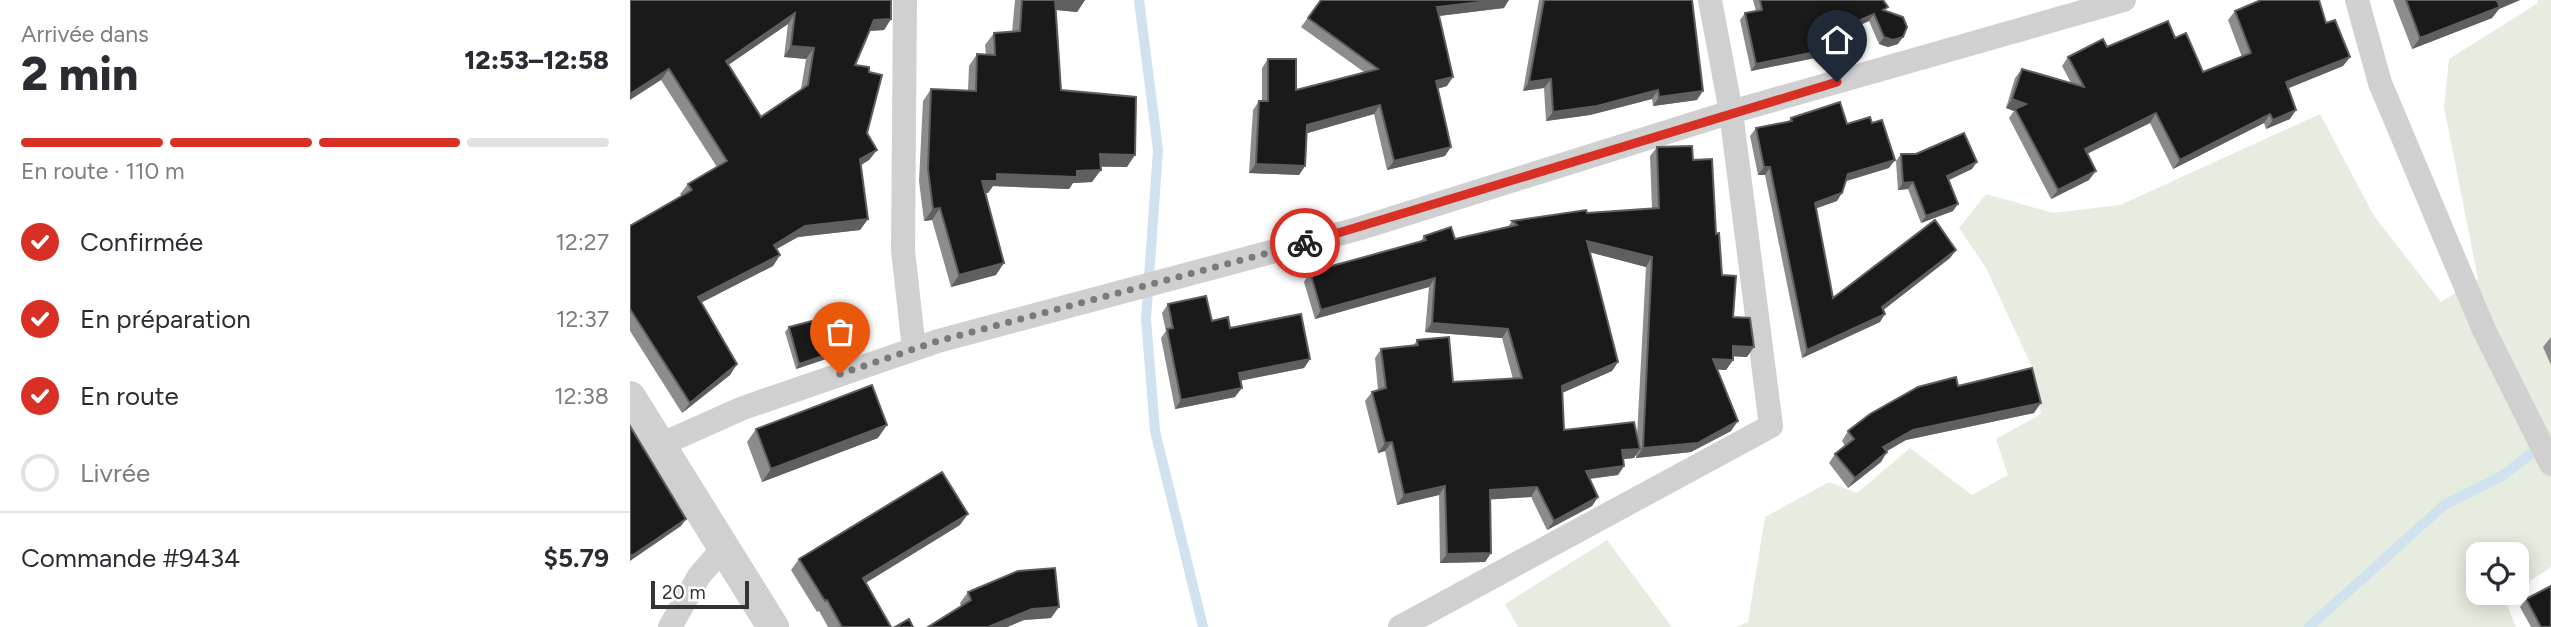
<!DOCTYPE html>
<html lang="fr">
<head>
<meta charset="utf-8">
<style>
  body { margin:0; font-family:Figtree,sans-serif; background:#f2f2f3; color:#2b2b33; height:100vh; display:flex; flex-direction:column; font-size:26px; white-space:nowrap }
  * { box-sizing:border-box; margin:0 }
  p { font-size:23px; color:#7c7c81 }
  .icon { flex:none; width:38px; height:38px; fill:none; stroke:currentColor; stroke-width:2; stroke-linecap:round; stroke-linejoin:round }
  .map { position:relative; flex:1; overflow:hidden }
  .panel { display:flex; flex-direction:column; background:#fff; width:630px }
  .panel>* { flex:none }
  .buttons { position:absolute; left:1836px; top:542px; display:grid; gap:14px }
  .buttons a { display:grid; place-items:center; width:63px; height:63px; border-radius:14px; background:#fff; box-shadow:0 4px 18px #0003; font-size:35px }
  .scale { position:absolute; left:21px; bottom:18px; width:98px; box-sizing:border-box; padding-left:7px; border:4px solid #333; border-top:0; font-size:19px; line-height:24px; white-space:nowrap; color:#333; -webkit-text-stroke:5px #fff; paint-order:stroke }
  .pin { position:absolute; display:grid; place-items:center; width:60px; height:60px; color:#fff; margin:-72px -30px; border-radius:50% 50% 50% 0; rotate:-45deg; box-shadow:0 0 7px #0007 }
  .pin .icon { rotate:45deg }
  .courier { position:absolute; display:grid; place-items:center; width:70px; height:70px; margin:-35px; border:5px solid #d93025; border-radius:50%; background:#fff; color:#222; box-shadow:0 2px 9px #0007 }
  .summary em { font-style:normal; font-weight:800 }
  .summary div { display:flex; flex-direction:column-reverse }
  .summary { display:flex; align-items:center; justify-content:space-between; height:119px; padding:0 21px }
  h1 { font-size:46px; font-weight:800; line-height:52px }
  .bar { display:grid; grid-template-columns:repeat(4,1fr); gap:10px 7px; align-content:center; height:84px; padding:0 21px }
  .bar i { height:9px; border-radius:5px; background:#e1e1e2 }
  .bar .selected { background:#d93025 }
  .bar p { grid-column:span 4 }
  .line { display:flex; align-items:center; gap:18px; padding:0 21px; border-top:2px solid #e1e1e2 }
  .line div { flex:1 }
  ol { padding:0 21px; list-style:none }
  li { display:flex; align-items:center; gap:21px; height:77px }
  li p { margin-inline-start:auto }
  li .icon { padding:7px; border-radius:50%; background:#d93025; color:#fff; stroke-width:4 }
  li:last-child { color:#7c7c81 }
  li i { width:38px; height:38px; border:4px solid #e1e1e2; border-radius:50% }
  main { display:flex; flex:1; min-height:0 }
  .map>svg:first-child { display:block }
</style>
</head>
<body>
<main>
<section class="panel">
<div class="summary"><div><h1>2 min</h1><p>Arrivée dans</p></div><em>12:53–12:58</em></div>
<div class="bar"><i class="selected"></i><i class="selected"></i><i class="selected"></i><i></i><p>En route · 110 m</p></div>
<ol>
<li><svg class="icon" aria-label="check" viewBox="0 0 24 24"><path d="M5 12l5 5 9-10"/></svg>Confirmée<p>12:27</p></li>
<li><svg class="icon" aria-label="check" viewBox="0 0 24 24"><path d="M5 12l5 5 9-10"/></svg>En préparation<p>12:37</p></li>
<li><svg class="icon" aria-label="check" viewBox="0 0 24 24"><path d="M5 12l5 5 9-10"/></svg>En route<p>12:38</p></li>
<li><i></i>Livrée</li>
</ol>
<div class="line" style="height:91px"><div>Commande #9434</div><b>$5.79</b></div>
</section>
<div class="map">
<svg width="1921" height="627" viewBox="0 0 1921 627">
  <rect width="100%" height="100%" fill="#fff"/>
  <path fill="#e6ecdf" d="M1908,0H1921V567L1887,590L1886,555H1848V593H1881L1874,598L1886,627H1106L1118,622L1135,517L1199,482L1227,493L1280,448L1342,495L1378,475L1366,439L1411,414L1402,367L1356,268L1329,228L1356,194L1423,213L1490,205L1690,114L1744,216L1811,302L1848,279L1814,107L1819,59L1908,3Z
    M977,540L1042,627H888L875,604Z"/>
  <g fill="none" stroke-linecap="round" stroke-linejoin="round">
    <path stroke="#cfe2ee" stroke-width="10" d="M509,0L528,150L516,319L525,431L573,627
      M1679,627L1814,505L1872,476L1911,446"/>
    <path stroke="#d0d0d0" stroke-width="24" d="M275,0L273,250L284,349
      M1727,0L1750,83L1854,330L1921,464
      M30,445L113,408L308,341L731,228L1101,112L1494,0
      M40,627L69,576L94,547
      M770,627L1141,426L1101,112L1080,0"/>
    <path stroke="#d0d0d0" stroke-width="32" d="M0,397L143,627"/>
  </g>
  <path fill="#8c8c8c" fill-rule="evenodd" d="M0,0L261,19L254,30L240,31L225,65L239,72L237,133L247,150L239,160L231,165L238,219L230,230L168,237L146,249L150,255L143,266L71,302L107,364L100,375L52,413L0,331V226L52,196L50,194L58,184L87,167L31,80ZM158,24L154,57L176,59L171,89L131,117L98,65Z
    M385,0H455L447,12L426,10L431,90L497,167H471L462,182L443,183L439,189L363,186L358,193H356L366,275L321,287L302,220L294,221L289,181L293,101L301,89L338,90L339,66L347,54L356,55L355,45L364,33L382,32Z
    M691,0L874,8L809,16L817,86L807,89L815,156L757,170L744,114L677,133L675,166L669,175L619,173L623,110L629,101H632V68L638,59L666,90L734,72L671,27Z
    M909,0H1062L1067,100L1023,106L1022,99L960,115L916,121L914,88L893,91Z
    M1123,0H1253L1255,10L1268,44L1258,47L1249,44L1239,21L1188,44L1185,58L1121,71L1110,20L1115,13L1126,11Z
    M1763,0H1890L1869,9L1862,18L1782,49Z
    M1605,11L1696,23L1720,57L1713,66L1658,88L1660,119L1636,129L1634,123L1543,169L1520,123L1457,154L1459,180L1421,199L1379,118L1384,111L1376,108L1385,78L1392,69L1441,83L1432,66L1438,57L1477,47L1545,38L1573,72L1612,57L1598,20Z
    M1161,118L1217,124L1242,123L1259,168L1216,181L1207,201L1186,208L1203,298L1326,250L1320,258L1253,310L1250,322L1172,358L1135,175H1128L1120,136L1126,128L1158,122Z
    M1027,147L1063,160L1086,234L1092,275L1103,317L1117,357L1103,356V360L1096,370L1087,369L1101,431L1061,452L1006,458V454L1004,458L993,459L994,466L988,475L960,479L968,497L962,506L917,530L901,497L860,499L861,553L855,562L810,563L809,495L767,505L755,451L748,453L735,401L742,392L748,390L745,358L751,349L784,345L787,340L823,382L883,379L872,338L795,332L799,287L685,319L674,282L680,272L791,241L794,236L825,239L878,227L882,221L957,213L1022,208L1020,156ZM960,252L1016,267L1007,436L934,430L932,393L982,371L988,362Z
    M1271,154L1342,169L1319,180L1323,211L1291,223L1278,189L1268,190L1266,161Z
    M538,304L582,321L680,359L674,368L610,381L605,397L545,409L531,338L536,331L532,313Z
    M159,327L199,354L196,359L166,369L155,332Z
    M1921,337V365L1913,347Z
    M1328,386L1404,413L1276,440L1256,451L1251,462L1218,488L1199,463L1205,454L1215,446L1212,441L1218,431Z
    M126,429L248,438L132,482L117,442Z
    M330,525L236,582L261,627H198L189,611L187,612L161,570L169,559Z
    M338,592L421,618L394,620L377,627H298L331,606L330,603Z
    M1896,599L1921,627H1901L1890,607Z"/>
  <path fill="#5f5f5f" d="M423,0H455L447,12L416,9Z
    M867,0H879L874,8L800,17L807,7Z
    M1869,0H1890L1869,9L1862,18L1782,49L1790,38Z
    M165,13L158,24L88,72L96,61Z
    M1244,14L1239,21L1182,46L1187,39Z
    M261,19L254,30L237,31L244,20Z
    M1254,37H1273L1268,44L1258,47L1249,44Z
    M161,46L184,48L176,59L154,57Z
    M1190,51L1185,58L1121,71L1126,64Z
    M1720,57L1713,66L1649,92L1656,82Z
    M39,69L31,80L0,100V94Z
    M823,77L817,86L799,91L806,81Z
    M921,79L914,88L893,91L899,82Z
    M1028,90L1022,99L960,115L916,121L923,112Z
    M1073,91L1067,100L1023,106L1029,97Z
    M1382,99L1396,104L1385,109L1384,111L1376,108Z
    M750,105L744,114L671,135L677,125Z
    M1666,110L1660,119L1636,129L1643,120Z
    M1526,113L1520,123L1448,158L1455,149Z
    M1640,114L1634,123L1543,169L1550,160Z
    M821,147L815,156L757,170L764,161Z
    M247,150L239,160L223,170L230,159Z
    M470,154L505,155L497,167L462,166Z
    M1265,160L1259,168L1213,182L1218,174Z
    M1347,162L1342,169L1312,183L1317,176Z
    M626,164L675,166L669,175L619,173Z
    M1134,167H1140L1135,175H1128Z
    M471,170L462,182L443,183L439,189L363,186L358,193H344L352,181L367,174Z
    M1466,171L1459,180L1421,199L1428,190Z
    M1283,182L1278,189L1268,190L1273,183Z
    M1212,193L1207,201L1179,211L1185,203Z
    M1328,204L1323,211L1291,223L1296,216Z
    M310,208L302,220L294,221L303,209Z
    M238,219L230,230L168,237L136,255L144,245L175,226Z
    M957,241L1022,257L1016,267L951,250Z
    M1326,250L1320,258L1247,315L1252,307Z
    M150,255L143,266L61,308L68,297Z
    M374,263L366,275L321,287L329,275Z
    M805,278L799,287L685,319L691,310Z
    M1255,314L1250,322L1172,358L1177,350Z
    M802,323L878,329L872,338L795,332Z
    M1103,346L1124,347L1117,357L1097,356Z
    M199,354L196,359L166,369L169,364Z
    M680,359L674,368L603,382L609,373Z
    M1083,359L1103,360L1096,370L1076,369Z
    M988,362L982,371L925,396L932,386Z
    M107,364L100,375L52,413L60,403Z
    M612,388L605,397L545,409L551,400Z
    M1411,403L1404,413L1276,440L1247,457L1253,447L1283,430Z
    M1108,421L1101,431L1061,452L1006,458L1013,448Z
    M257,425L248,438L132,482L141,469Z
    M762,442L755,451L748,453L755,443Z
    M1010,449L1004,458L985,460L992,450Z
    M1257,452L1251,462L1218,488L1225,478Z
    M994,466L988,475L949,480L956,471Z
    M815,486L809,495L767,505L774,495Z
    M907,487L901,497L853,500L860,490Z
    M968,497L962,506L917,530L924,521Z
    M338,514L330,525L226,589L233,578Z
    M56,519L51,526L0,561V555Z
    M861,553L855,562L810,563L817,554Z
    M429,607L421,618L394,620L377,627H358L402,609Z"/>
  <path fill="#1a1a1a" stroke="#5f5f5f" stroke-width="2" fill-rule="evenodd" d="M0,0H261V19L244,20L225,65L239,67V72L252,75L237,133L247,150L230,159L238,219L175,226L144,245L150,255L68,297L107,364L60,403L0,309V226L62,190L58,184L97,161L39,69L0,94ZM165,13L161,46L184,48L178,85L131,117L96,61Z
    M392,0H425L431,90L506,97L505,155L470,154L471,170L447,171V177L367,174V181H352L374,263L329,275L310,208L303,209L298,169L301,89L346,91L347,54L365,55L364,33L390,31Z
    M691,0H867L807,7L823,77L806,81L821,147L764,161L750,105L677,125L675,166L626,164L629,101H638V59H666V90L748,69L678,18Z
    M914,0H1062L1073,91L1029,97L1028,90L967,106L923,112L921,79L899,82Z
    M1130,0H1253L1258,7L1253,10L1273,17L1277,27L1273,37L1263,40L1254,37L1244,14L1187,39L1190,51L1126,64L1115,13L1132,10Z
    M1631,0H1689L1696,23L1705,20L1720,57L1656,82L1666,110L1643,120L1640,114L1550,160L1526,113L1455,149L1466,171L1428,190L1385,109L1396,104L1382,99L1392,69L1454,87L1438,57L1473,39L1477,47L1538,21L1545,38L1556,33L1573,72L1621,53L1605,11Z
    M1776,0H1869L1867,1L1870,7L1790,38Z
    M1210,102L1217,124L1240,117L1242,123L1252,120L1265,160L1218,174L1212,193L1185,203L1203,298L1305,220L1326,250L1252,307L1255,314L1177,350L1140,167H1134L1126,128L1162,121L1161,118Z
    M1334,133L1347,162L1317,176L1328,204L1296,216L1283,182L1273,183L1271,154H1286Z
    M1062,146L1063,160L1082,159L1086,234L1089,233L1092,275L1106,276L1103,317L1120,318L1124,347L1103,346V360L1083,359L1108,421L1068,443L1013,448L1022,257L957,241L988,362L932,386L934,430L1004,422L1010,449L992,450L994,466L956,471L968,497L924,521L907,487L860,490L861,553L817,554L815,486L774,495L762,442L755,443L742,392L756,388L751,349L788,345L787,340L819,337L823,382L892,378L878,329L802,323L805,278L691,310L680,272L796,240L794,236L821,227L825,239L887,225L882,221L956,210L957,213L1029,208L1027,147Z
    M576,296L582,321L598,317L600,328L671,314L680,359L609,373L612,388L551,400L537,329L543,328L538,304Z
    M190,319L199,354L169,364L159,327Z
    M1402,368L1411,403L1283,430L1253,447L1257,452L1225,478L1205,454L1224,439L1218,431L1240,414L1288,387L1326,377L1328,386Z
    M242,385L257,425L141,469L126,429Z
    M0,426L56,519L3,555H0Z
    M312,472L338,514L233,578L261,627H212L197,600L195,601L169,559Z
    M425,568L429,607L402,609L358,627H298L341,600L338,592L388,571Z
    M1921,586V627H1911L1896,599Z
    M279,619L283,627H265Z"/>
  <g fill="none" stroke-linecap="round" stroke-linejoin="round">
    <path stroke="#7a7a7a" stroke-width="7" stroke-dasharray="0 12.6" d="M210,374L308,341L675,243"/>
    <path stroke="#d93025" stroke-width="9" d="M675,243L1207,82"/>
  </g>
</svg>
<div class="buttons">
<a><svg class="icon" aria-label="locate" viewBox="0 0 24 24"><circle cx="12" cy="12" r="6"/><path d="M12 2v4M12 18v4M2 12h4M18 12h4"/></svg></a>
</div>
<div class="scale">20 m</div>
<div class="pin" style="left:210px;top:374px;background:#ea580c"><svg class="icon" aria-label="bag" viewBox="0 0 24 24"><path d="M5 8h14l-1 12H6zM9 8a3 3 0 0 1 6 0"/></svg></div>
<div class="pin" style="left:1207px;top:82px;background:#1f2937"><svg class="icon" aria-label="home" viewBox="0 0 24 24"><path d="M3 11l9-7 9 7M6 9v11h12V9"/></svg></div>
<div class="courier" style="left:675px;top:243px"><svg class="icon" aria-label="bike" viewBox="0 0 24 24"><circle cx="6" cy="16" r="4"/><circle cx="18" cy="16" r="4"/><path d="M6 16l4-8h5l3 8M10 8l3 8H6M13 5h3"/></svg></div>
</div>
</main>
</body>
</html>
